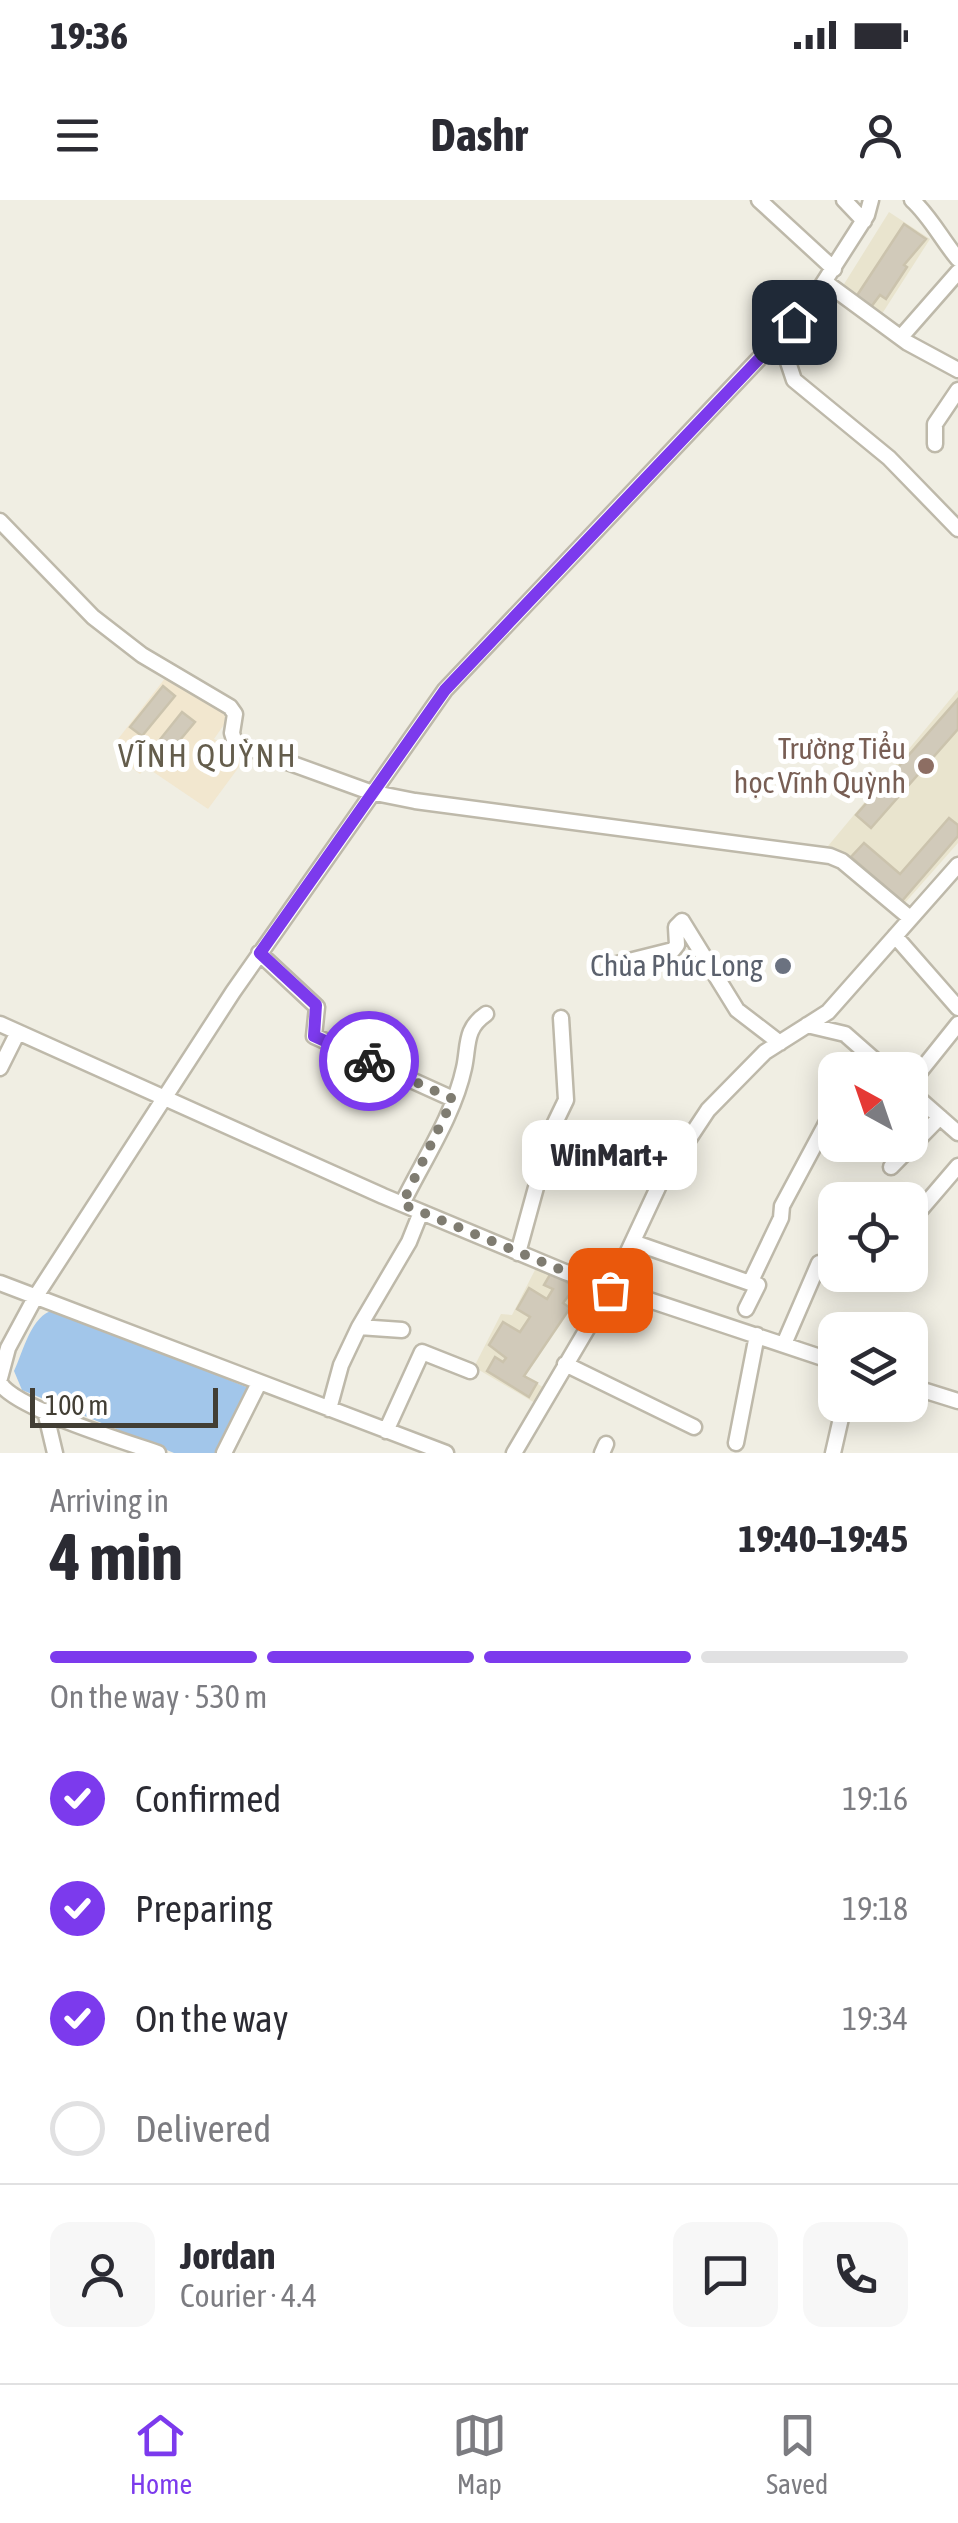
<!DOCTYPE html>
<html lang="en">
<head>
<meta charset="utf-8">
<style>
  body { margin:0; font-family:"Asap Condensed",sans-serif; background:#f7f7f7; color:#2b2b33; height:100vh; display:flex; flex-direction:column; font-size:38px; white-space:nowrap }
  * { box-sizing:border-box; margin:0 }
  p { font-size:32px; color:#7c7c81 }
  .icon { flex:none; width:55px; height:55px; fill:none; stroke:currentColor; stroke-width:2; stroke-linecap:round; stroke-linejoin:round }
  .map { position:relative; height:1253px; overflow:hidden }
  .details { display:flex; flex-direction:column; background:#fff; flex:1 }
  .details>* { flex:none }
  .needle { width:65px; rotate:320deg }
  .fabs { position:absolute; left:818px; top:852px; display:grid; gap:20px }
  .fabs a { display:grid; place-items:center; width:110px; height:110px; border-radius:20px; background:#fff; box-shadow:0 5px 25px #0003; font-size:50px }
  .scale { position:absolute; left:30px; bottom:25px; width:188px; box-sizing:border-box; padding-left:10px; border:5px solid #423e34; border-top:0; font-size:28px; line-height:35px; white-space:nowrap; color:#423e34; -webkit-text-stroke:8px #fff; paint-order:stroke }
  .pin { position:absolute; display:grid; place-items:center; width:85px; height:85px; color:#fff; margin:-42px; border-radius:20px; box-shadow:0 5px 15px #0006 }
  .courier { position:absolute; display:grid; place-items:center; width:100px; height:100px; margin:-50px; border:8px solid #7c3aed; border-radius:50%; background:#fff; color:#222; box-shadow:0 2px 12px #0007 }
  .bubble { position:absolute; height:70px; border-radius:20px; background:#fff; box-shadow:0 5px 25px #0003; font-size:32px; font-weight:700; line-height:70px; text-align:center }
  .overview em { font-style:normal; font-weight:700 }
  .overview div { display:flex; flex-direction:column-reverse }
  .overview { display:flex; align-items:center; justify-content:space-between; height:170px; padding:0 50px }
  h1 { font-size:65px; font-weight:700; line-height:75px }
  .bar { display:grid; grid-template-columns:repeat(4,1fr); gap:15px 10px; align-content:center; height:120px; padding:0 50px }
  .bar i { height:12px; border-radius:8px; background:#e1e1e2 }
  .bar .selected { background:#7c3aed }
  .bar p { grid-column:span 4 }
  .line { display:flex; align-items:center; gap:25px; padding:0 50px; border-top:2px solid #e1e1e2 }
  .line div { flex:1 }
  .round { display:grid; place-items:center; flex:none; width:105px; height:105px; border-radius:20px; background:#f7f7f7 }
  ol { padding:0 50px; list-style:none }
  li { display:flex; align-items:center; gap:30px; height:110px }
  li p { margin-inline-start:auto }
  li .icon { padding:10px; border-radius:50%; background:#7c3aed; color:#fff; stroke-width:4 }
  li:last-child { color:#7c7c81 }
  li i { width:55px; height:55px; border:5px solid #e1e1e2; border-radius:50% }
  .status { display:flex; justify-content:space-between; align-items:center; height:70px; padding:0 50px; background:#fff; direction:ltr }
  .status svg { height:28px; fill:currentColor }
  header { display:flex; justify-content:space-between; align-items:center; height:130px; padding:0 50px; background:#fff; font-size:45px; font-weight:700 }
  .menu { display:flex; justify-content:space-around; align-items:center; height:140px; border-top:2px solid #e1e1e2; background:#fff; font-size:28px; color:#7c7c81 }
  .menu a { display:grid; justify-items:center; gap:5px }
  .menu .selected { color:#7c3aed }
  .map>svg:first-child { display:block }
</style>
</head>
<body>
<div class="status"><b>19:36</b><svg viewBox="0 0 49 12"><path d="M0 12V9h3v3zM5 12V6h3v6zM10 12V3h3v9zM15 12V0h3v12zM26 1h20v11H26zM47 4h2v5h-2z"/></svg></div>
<header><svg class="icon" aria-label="menu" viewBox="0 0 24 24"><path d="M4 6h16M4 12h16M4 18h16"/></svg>Dashr<svg class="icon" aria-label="person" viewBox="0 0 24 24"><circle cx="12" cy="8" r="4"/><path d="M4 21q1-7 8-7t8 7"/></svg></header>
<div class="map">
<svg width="958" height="1253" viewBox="0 0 958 1253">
  <rect width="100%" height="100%" fill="#f0eee3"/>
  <path fill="#f2e7cf" d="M166,477L230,516L214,539L247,556L208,609L146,567L140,574L116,556L121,548L115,543Z"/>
  <path fill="#e9e4ce" d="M889,12L930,39L880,117L841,89Z
    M958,490V643L903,705L828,646Z
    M537,1066L575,1087L570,1108L525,1175L544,1188L535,1203L474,1167L501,1114L512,1115Z"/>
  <path fill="#a2c6ea" d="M54,1110L249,1188L220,1253H174L22,1190L14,1171C23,1152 31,1115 54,1110Z"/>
  <path fill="#d1caba" stroke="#cbc3ad" stroke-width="2.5" d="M904,24L926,39L904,65L907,67L886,99L880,95L871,107L856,97Z
    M163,486L175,496L142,536L130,527Z
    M958,499V529L871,628L856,615Z
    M182,512L195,522L170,552L158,542Z
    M949,618L958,625V636L902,701L851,657L864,643L900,674Z
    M551,1073L575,1087L563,1103L570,1108L524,1176L537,1183L529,1197L487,1171L495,1157L503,1162L506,1158L489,1145L503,1122L520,1132L530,1117L517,1109L529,1088L547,1099L553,1089L544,1085Z"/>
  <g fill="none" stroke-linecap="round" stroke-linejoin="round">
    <g stroke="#beb9aa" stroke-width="19">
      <path id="street" d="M759,0L834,69
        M844,0L864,21
        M912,0C930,16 942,40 958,59
        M825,82L908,143L958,170
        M901,137L958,72
        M780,138L794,180L889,258L958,329
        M935,244V224L958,190
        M0,321L93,417L142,455L230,507L235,514L232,533L235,543L370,592L415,601L830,656L842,661L910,718
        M895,736L958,808
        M259,753L317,807L314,836L453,899
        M617,764L673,750L677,745L676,727L682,721L737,810L780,843
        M0,824L383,996L565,1072L835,1162
        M807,825L845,834L886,870
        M0,868L18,832
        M855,870L865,852
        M910,884L958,824
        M910,891L958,933
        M891,967L940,917
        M402,1004C423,961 454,915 464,868C469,846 464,829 486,814
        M910,1022L958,966
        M633,1042L750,1083
        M518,1053L552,929L566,900L561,818
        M0,1083L446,1253
        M746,1109L758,1085L750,1083L781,1018L782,1006L835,907
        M359,1127L409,1042L421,1012
        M784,1144L819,1063
        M565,1164L694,1227
        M0,1178L8,1148L36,1096L233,792L445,490L808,107L867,15L871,0
        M0,1183C14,1208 126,1242 158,1253
        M910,1186L958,1201
        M329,1209L341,1165L359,1127L402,1130
        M45,1211L55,1253
        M386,1231L422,1152L470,1171
        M736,1243L757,1135
        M224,1253L259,1183
        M514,1253L610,1090L661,981L708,910L765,852L828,812L958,665
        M602,1253L606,1244
        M833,1253L844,1205"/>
    </g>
    <use href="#street" stroke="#fff" stroke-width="14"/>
  </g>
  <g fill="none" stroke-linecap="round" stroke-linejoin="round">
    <path stroke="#7f7c71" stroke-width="10" stroke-dasharray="0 18" d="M369,861L453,899L402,1004L610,1090"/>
    <path stroke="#7c3aed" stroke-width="12" d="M369,861L314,836L316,805L260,753L445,490L794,122"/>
  </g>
  <circle fill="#8d6e63" stroke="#fff" stroke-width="4" cx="926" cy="566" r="10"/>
  <circle fill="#6b7280" stroke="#fff" stroke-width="4" cx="783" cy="766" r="10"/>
  <g text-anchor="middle" stroke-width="10" stroke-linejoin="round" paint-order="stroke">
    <g font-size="30" fill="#785e54" stroke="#fff" text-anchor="end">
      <text x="906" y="559">Trường Tiểu<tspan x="906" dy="34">học Vĩnh Quỳnh</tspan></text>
    </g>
    <g font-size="30" fill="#5b616d" stroke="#fff" text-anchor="end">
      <text x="763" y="776">Chùa Phúc Long</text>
    </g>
    <g font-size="32" letter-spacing="2.5" fill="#645d4c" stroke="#fff">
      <text x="208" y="567">VĨNH QUỲNH</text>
    </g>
  </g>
</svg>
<div class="fabs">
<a><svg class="needle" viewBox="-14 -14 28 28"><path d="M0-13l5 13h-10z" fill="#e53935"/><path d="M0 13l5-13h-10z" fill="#7c7c81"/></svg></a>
<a><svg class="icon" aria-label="locate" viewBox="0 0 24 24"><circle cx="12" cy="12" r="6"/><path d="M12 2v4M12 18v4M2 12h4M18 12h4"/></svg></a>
<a><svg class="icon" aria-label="layers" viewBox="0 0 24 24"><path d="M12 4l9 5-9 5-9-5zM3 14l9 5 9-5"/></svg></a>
</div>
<div class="scale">100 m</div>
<div class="pin" style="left:610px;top:1090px;background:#ea580c"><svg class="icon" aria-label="bag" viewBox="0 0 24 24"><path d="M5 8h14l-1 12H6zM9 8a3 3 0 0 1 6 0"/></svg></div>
<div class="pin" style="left:794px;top:122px;background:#1f2937"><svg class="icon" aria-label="home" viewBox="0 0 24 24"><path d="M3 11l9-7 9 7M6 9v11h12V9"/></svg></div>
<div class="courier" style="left:369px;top:861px"><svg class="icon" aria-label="bike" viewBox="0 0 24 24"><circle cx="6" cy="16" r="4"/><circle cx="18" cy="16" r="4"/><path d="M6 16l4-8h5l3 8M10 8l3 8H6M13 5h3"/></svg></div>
<div class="bubble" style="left:522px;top:920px;width:175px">WinMart+</div>
</div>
<section class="details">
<div class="overview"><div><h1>4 min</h1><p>Arriving in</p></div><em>19:40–19:45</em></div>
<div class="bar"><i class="selected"></i><i class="selected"></i><i class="selected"></i><i></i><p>On the way · 530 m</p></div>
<ol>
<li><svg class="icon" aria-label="check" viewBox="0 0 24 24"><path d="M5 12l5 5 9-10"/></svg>Confirmed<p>19:16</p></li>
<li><svg class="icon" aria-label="check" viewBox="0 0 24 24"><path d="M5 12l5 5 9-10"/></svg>Preparing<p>19:18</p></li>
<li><svg class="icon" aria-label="check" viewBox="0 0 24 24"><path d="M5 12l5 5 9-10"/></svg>On the way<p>19:34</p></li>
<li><i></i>Delivered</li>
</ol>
<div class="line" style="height:180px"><a class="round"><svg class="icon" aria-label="person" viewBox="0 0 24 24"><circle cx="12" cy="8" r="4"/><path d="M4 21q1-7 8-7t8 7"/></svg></a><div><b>Jordan</b><p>Courier · 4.4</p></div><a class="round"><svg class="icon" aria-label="chat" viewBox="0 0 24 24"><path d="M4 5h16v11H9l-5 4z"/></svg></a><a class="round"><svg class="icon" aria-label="phone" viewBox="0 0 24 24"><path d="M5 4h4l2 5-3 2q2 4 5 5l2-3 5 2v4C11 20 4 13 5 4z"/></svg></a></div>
</section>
<nav class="menu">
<a class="selected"><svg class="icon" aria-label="home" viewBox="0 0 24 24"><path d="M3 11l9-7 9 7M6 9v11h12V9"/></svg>Home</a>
<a><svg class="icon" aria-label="map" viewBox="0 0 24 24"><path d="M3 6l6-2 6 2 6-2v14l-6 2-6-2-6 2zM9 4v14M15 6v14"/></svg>Map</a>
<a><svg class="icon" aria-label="saved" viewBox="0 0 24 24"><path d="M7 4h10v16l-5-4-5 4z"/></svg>Saved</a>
</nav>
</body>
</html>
